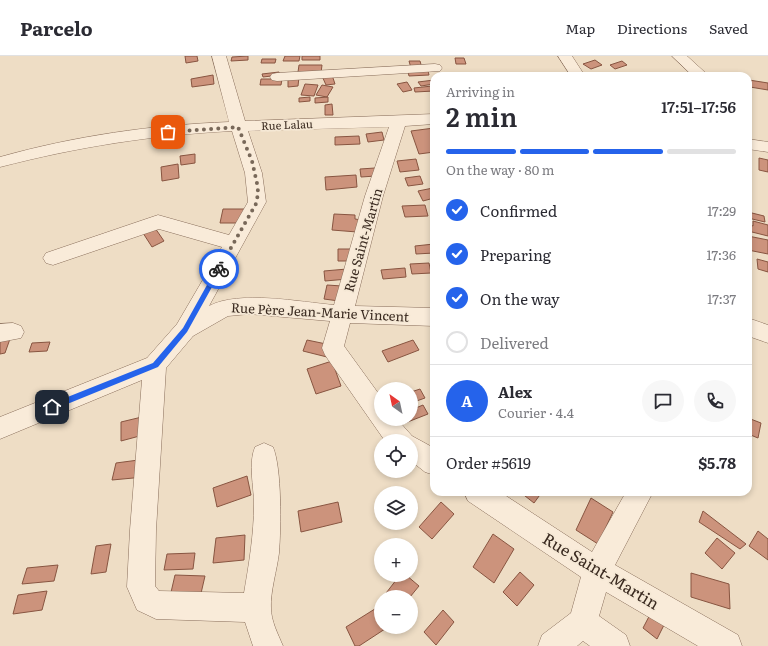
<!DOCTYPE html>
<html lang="en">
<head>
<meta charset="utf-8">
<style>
  body { margin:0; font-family:Literata,serif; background:#f7f7f7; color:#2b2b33; height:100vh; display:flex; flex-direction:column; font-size:15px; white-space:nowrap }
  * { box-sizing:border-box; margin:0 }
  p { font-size:13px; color:#7c7c81 }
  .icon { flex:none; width:22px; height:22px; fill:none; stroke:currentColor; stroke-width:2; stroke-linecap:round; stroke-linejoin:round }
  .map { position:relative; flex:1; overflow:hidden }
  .panel { position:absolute; left:430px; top:16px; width:322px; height:424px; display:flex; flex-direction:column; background:#fff; border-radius:12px; box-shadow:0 2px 6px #0003 }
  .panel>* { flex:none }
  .needle { width:26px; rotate:327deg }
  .fabs { position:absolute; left:374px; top:326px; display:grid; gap:8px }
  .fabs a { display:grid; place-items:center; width:44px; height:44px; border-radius:50%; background:#fff; box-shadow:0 2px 6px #0003; font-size:20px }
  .pin { position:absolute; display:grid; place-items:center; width:34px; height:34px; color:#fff; margin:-17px; border-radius:8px; box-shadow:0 2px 6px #0006 }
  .courier { position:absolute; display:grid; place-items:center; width:40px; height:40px; margin:-20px; border:3px solid #2563eb; border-radius:50%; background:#fff; color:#222; box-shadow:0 1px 5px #0007 }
  .headline em { font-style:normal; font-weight:600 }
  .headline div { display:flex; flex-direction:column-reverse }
  .headline { display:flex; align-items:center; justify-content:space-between; height:68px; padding:0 16px }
  h1 { font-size:26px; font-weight:600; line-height:30px }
  .bar { display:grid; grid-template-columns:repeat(4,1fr); gap:6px 4px; align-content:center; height:48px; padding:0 16px }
  .bar i { height:5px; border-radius:3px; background:#e1e1e2 }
  .bar .on { background:#2563eb }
  .bar p { grid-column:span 4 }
  .line { display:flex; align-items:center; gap:10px; padding:0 16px; border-top:1px solid #e1e1e2 }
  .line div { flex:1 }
  .round { display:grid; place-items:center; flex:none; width:42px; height:42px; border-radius:21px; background:#f7f7f7 }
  ol { padding:0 16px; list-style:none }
  li { display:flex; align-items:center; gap:12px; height:44px }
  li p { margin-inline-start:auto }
  li .icon { padding:4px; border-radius:50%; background:#2563eb; color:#fff; stroke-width:4 }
  li:last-child { color:#7c7c81 }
  li i { width:22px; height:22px; border:2px solid #e1e1e2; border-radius:50% }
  header { display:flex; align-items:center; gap:24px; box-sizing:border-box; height:56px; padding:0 20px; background:#fff; border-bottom:1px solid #e1e1e2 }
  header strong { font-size:19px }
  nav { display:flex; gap:22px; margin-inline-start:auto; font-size:14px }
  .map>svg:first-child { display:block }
</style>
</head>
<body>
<header>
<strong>Parcelo</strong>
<nav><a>Map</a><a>Directions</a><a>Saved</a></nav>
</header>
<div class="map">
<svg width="768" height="590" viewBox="0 0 768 590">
  <rect width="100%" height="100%" fill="#eeddc5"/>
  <path fill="#cc937c" stroke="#885541" d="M185,0H197L198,5L186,7Z
    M248,0V4L231,5L232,1Z
    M285,0H300L299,5H283Z
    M302,0H320V4H302Z
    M455,2H464L466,8H456Z
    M262,3H276L275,7H261Z
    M595,4L602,9L591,13L583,8Z
    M409,5H420L422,12H411Z
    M622,5L627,9L615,13L610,9Z
    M299,9H322L321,17L298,16Z
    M428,15L429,19L409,20L408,16Z
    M279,16L280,19L263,21L262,18Z
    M213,19L214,28L192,31L191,23Z
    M332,19L335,28L326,29L322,20Z
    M299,21L298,30L288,31V22Z
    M261,23H282L281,29H260Z
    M434,24V28L421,30L418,26Z
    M749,24L768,27V34L750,31Z
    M407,26L412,34L403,36L397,28Z
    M305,28L318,29L314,40L301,39Z
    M322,29L333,31L327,41L316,39Z
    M432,30L434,35L415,36L414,32Z
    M310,41V45L299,46V42Z
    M328,41V46L315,47V42Z
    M332,48L333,59H325V49Z
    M434,72V96L419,98L411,75Z
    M382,76L384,84L368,86L366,78Z
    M359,80L360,88L335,89V81Z
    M195,98V107L181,109L180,100Z
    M759,102L768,104V116L759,114Z
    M416,103L419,114L400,116L397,105Z
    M178,108L179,122L162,125L161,111Z
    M375,112L376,120L361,121L360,113Z
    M356,119L357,131L326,134L325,121Z
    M420,120L423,128L408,130L405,122Z
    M433,132L434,142L423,145L418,135Z
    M425,149L428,160L405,161L402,150Z
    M223,153H246L244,167H220Z
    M748,156L764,160L765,166L748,162Z
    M334,158L355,159V163L362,164L357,176L332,174Z
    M753,165L768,169V180L748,175V168L753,170Z
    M155,172L164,185L152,191L143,177Z
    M748,180L768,184V198L748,194Z
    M434,188V197L416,198L415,190Z
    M338,193H355V205H338Z
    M757,203L768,206V216L758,213Z
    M429,207L431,217L412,218L410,208Z
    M405,212L406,221L383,223L381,214Z
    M347,213L348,223L325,225L324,215Z
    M327,229L342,230L339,245L324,243Z
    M11,280L5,297L0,298V281Z
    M307,284L331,289L327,301L303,295Z
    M413,284L419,294L388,306L382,295Z
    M50,286L47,295L29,296L32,287Z
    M332,305L341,330L316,338L307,313Z
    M420,333L425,342L411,347V336Z
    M423,349L428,358L405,367L403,363H411V354Z
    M146,360L147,378L121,385V366Z
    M748,362L761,367L758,382L748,378Z
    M146,403L144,421L112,424L116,407Z
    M247,420L251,439L217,451L213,432Z
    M520,436H542L534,447Z
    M591,442L613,456L598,488L576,474Z
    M338,446L342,466L301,476L298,455Z
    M441,446L454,458L432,483L419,471Z
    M703,455L746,488L740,493L699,466Z
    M758,475L768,483V504L749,490Z
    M493,478L514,493L494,527L473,511Z
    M245,479L244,504L213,507L216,482Z
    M717,482L735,497L722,513L705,497Z
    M111,488L106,516L91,518L96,490Z
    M195,497L193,513L164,514L167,498Z
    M58,509L54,525L22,528L27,512Z
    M520,516L534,529L517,550L503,536Z
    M691,517L729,528L730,553L691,541Z
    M175,519L205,520L199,546L169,545Z
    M400,519H406L419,530L410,541H383Z
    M47,535L42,554L13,558L18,539Z
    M655,549L669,559L657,583L643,572Z
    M378,551L381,557V571H388L359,590H355L346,571Z
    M443,554L454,566L436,589L424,576Z"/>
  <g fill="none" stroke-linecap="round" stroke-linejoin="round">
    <g stroke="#896e5b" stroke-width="1">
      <path id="minor" d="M212,0H226L245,65L434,58V68L405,70L383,140L355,250L434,252V270L350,267L344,290L381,341V363H397L412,380L434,392V419L425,416L411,405V385H385L325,299L322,292L330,265L249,258L228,260L193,280L166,312L156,474L155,530L159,535L244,537C249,508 254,478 254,448C254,430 248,408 255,391L264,387L273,391C282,413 281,472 279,497C277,514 270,536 271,552C271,565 278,578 283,590H253L245,566L156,563L137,554L127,531L130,474L142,324L0,383V361L147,302L177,268L222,191L159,173L53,209L46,207L43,202L46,197L158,159L229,179L248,146L245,117L232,75C153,79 77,91 0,111V101C75,80 151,69 229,66ZM389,71L365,140L334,249C300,246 239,234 209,250L266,146L262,117L248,75Z
        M558,0H572L585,20H571Z
        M672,0H687L709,20H693Z
        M435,8L440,9L442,12L440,15L277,25L272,24L270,21L272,18L277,17Z
        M748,83L768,86V96L748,93Z
        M748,262L768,269V287L748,280Z
        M13,267L21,270L24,276L21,282L0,286V268Z
        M464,436H500L592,496L626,436H653L615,509L738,579L742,590H698L606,536L599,560L626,579L630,590H590L583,585L577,590H538L542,579L571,557L581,521L468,445Z"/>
    </g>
    <use href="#minor" fill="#f9ebd9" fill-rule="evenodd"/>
  </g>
  <path fill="#2563eb" d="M219,210L222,213L187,276L158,311L55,353H50V348L153,307L183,272L217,211Z"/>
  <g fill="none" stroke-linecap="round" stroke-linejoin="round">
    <path stroke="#786859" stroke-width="4" stroke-dasharray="0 7.2" d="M168,76L238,71L252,105L258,132L257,146L219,213"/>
  </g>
  <g text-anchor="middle" stroke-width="3.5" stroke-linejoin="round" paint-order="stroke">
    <g font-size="11" fill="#39291f" stroke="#f5e8d5">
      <text transform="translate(287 69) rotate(-2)" y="4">Rue Lalau</text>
    </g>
    <g font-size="13" fill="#39291f" stroke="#f5e8d5">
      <text transform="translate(363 184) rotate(-74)" y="5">Rue Saint-Martin</text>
      <text transform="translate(320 256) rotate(3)" y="5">Rue Père Jean-Marie Vincent</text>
    </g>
    <g font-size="16" fill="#39291f" stroke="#f5e8d5">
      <text transform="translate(601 515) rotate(31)" y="6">Rue Saint-Martin</text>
    </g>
  </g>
</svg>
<div class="fabs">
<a><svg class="needle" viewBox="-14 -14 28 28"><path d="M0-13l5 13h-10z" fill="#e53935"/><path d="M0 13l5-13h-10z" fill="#7c7c81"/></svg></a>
<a><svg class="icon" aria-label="locate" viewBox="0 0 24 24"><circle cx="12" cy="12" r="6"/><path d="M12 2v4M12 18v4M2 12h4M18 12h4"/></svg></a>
<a><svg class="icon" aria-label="layers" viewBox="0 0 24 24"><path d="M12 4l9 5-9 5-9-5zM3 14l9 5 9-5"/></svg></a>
<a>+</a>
<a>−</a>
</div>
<div class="pin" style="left:168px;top:76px;background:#ea580c"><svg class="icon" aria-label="bag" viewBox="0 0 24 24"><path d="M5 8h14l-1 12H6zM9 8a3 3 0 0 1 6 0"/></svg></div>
<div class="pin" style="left:52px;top:351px;background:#1f2937"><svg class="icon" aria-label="home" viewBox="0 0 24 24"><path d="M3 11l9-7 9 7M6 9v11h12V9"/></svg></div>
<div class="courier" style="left:219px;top:213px"><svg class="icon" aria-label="bike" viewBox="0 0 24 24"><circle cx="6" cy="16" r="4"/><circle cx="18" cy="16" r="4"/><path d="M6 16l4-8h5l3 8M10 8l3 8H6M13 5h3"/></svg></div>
<section class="panel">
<div class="headline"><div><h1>2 min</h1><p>Arriving in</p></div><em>17:51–17:56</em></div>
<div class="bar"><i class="on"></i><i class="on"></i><i class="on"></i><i></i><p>On the way · 80 m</p></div>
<ol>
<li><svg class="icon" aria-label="check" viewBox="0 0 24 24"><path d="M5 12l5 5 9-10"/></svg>Confirmed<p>17:29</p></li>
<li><svg class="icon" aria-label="check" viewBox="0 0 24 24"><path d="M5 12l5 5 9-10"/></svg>Preparing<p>17:36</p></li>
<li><svg class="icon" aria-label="check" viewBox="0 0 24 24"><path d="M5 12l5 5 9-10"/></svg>On the way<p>17:37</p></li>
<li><i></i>Delivered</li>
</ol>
<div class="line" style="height:72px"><b class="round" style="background:#2563eb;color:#fff">A</b><div><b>Alex</b><p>Courier · 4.4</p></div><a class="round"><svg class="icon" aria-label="chat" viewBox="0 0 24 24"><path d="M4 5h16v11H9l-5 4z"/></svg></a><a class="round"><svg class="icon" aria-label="phone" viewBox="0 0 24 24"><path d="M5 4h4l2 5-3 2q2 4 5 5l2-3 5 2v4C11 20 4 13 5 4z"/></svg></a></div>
<div class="line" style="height:52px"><div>Order #5619</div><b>$5.78</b></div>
</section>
</div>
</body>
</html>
